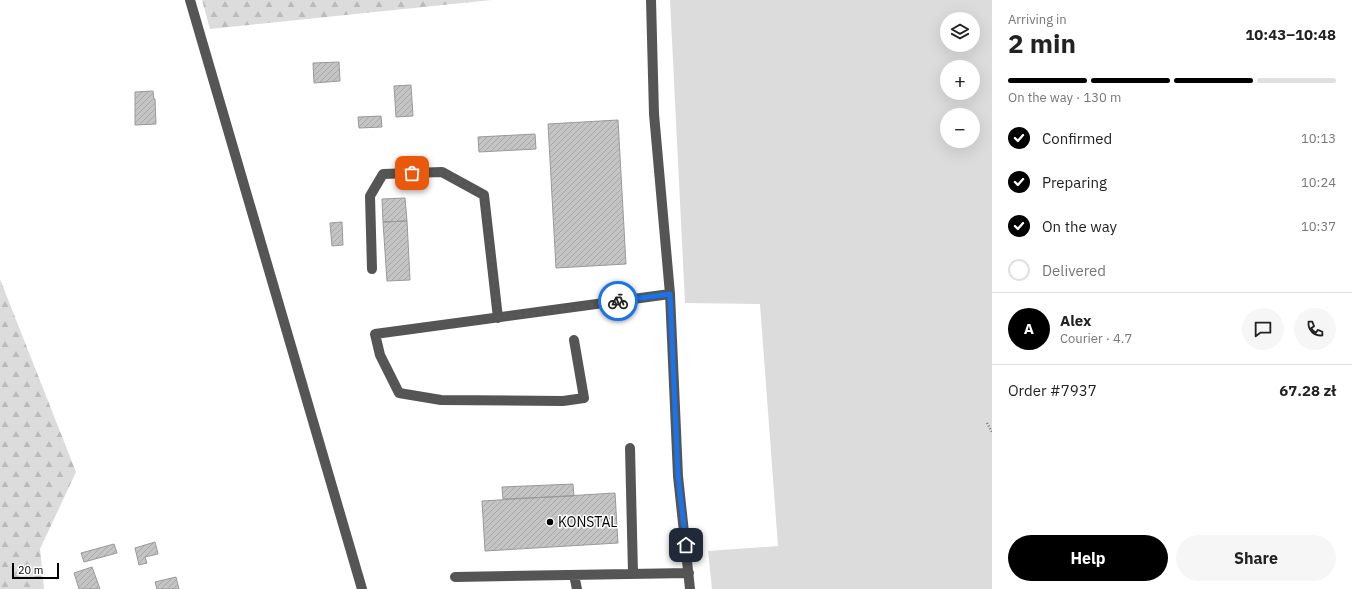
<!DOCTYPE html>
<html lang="en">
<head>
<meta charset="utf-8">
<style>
  body { margin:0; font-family:"IBM Plex Sans",sans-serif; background:#f6f6f6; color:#222; height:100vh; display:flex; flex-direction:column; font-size:15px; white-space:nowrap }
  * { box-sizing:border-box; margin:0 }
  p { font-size:13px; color:#767676 }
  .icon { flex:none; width:22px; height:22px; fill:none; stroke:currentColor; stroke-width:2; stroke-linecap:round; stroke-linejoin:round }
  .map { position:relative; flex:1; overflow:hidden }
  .details { display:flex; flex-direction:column; background:#fff; width:360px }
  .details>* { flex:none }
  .tools { position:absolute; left:940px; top:12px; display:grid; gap:8px }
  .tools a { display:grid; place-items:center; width:40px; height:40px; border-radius:50%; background:#fff; box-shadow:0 4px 16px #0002; font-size:20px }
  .scale { position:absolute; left:12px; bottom:10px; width:47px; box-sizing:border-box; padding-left:4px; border:2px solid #000; border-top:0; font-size:11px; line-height:14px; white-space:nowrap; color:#000; -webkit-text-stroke:3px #fff; paint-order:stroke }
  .pin { position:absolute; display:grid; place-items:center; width:34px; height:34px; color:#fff; margin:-17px; border-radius:8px; box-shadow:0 2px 6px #0006 }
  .courier { position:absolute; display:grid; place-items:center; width:40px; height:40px; margin:-20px; border:3px solid #1a73e8; border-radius:50%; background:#fff; color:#222; box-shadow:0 1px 5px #0007 }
  .head em { font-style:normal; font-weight:700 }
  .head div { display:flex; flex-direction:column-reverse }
  .head { display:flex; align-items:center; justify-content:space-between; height:68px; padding:0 16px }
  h1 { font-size:26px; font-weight:700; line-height:30px }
  .bar { display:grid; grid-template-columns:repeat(4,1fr); gap:6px 4px; align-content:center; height:48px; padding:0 16px }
  .bar i { height:5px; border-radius:3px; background:#e0e0e0 }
  .bar .active { background:#000 }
  .bar p { grid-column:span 4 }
  .line { display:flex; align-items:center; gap:10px; padding:0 16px; border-top:1px solid #e0e0e0 }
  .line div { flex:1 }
  .round { display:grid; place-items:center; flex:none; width:42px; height:42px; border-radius:21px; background:#f6f6f6 }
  ol { padding:0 16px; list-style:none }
  li { display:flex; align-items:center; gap:12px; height:44px }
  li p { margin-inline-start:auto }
  li .icon { padding:4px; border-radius:50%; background:#000; color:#fff; stroke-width:4 }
  li:last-child { color:#767676 }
  li i { width:22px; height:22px; border:2px solid #e0e0e0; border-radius:50% }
  .action { display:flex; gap:8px; margin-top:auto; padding:8px 16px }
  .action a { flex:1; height:46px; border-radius:24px; background:#000; color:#fff; font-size:16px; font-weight:700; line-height:46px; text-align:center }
  .action a+a { background:#f6f6f6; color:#222 }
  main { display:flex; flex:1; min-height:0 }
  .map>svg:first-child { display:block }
</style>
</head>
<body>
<main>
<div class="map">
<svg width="992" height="589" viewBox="0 0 992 589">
  <defs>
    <pattern id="forest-firs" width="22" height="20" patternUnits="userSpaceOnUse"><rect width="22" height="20" fill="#dcdcdc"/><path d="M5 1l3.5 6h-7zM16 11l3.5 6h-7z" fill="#bbb"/></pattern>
    <pattern id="building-hatch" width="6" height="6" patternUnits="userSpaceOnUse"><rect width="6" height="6" fill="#c4c4c4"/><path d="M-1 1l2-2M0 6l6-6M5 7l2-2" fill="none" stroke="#a7a7a7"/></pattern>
  </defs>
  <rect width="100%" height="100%" fill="#fff"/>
  <path fill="#dcdcdc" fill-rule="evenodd" d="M670,0H992V589H712L708,551L778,546L760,304L685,303ZM947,19H973V45H947ZM947,67H973V93H947ZM947,115H973V141H947Z"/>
  <path fill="url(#forest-firs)" d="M202,0H491L210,29Z
    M0,279L76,472L40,549L44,589H0Z"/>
  <path fill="url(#building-hatch)" stroke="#999" d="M339,62L340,81L314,83L313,63Z
    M411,85L413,116L396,117L394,86Z
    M153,91L154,99H155L156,124L135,125V92Z
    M381,116L382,127L359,128L358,117Z
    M618,120L626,264L556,268L548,124Z
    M535,134L536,149L479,152L478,137Z
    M405,198L407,221L383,222L382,199Z
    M407,221L410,280L387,281L383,222Z
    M342,222L343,245L332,246L330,223Z
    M573,484L574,496L503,499L502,487Z
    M615,493L618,543L485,551L482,501Z
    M155,542L158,554L145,557L147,563L139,565L135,548Z
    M114,544L117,553L84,562L81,553Z
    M92,567L100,589H79L74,573Z
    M176,577L179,589H156H157L155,582Z"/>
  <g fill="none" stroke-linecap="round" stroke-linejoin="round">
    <path stroke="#777" stroke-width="2.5" stroke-dasharray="1 2" stroke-linecap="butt" d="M987,423L992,432"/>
    <path stroke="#555" stroke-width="10" d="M190,0L362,589
      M651,0L654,114L670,294L678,476L690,589
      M372,269L370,196L383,174L442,172L484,195L498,318
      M574,340L584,398L563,401L441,400L399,393L380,355L375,334L670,294
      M630,448L633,573
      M574,575L577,589
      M455,577L689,573"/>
  </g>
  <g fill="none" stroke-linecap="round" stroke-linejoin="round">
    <path stroke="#595959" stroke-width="4" stroke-dasharray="0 7.2" d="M412,173L442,172L484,195L498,318L618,301"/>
    <path stroke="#1a73e8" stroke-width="5" d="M618,301L670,294L678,476L686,545"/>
  </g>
  <circle fill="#000" stroke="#fff" stroke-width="1.5" cx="550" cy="522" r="4"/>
  <g text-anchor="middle" stroke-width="3" stroke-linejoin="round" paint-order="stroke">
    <g font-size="14" fill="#000" stroke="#fff" text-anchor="start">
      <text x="558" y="527">KONSTAL</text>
    </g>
  </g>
</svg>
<div class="tools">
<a><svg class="icon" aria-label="layers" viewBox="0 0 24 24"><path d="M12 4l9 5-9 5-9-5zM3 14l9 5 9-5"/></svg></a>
<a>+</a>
<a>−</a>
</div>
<div class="scale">20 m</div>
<div class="pin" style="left:412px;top:173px;background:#ea580c"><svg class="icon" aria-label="bag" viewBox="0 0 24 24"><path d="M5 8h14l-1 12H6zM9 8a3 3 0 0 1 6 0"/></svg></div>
<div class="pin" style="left:686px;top:545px;background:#1f2937"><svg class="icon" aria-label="home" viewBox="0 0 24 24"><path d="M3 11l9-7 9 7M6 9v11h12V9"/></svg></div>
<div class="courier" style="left:618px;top:301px"><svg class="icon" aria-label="bike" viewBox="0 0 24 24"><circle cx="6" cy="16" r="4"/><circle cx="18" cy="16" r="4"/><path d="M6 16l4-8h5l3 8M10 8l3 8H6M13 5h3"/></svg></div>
</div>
<section class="details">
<div class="head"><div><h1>2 min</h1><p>Arriving in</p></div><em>10:43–10:48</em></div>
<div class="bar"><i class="active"></i><i class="active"></i><i class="active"></i><i></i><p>On the way · 130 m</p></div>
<ol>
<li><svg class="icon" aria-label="check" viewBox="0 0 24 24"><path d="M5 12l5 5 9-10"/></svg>Confirmed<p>10:13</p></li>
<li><svg class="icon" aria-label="check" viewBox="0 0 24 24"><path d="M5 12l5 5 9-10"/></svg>Preparing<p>10:24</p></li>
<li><svg class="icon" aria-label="check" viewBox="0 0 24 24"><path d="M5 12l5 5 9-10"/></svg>On the way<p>10:37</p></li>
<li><i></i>Delivered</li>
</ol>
<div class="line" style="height:72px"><b class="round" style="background:#000;color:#fff">A</b><div><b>Alex</b><p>Courier · 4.7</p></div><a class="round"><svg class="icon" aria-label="chat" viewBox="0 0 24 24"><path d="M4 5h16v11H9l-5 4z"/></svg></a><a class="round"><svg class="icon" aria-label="phone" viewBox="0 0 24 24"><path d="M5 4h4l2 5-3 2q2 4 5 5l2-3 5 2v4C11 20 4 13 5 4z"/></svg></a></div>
<div class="line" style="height:52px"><div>Order #7937</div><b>67.28 zł</b></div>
<div class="action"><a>Help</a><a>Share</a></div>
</section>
</main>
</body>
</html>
